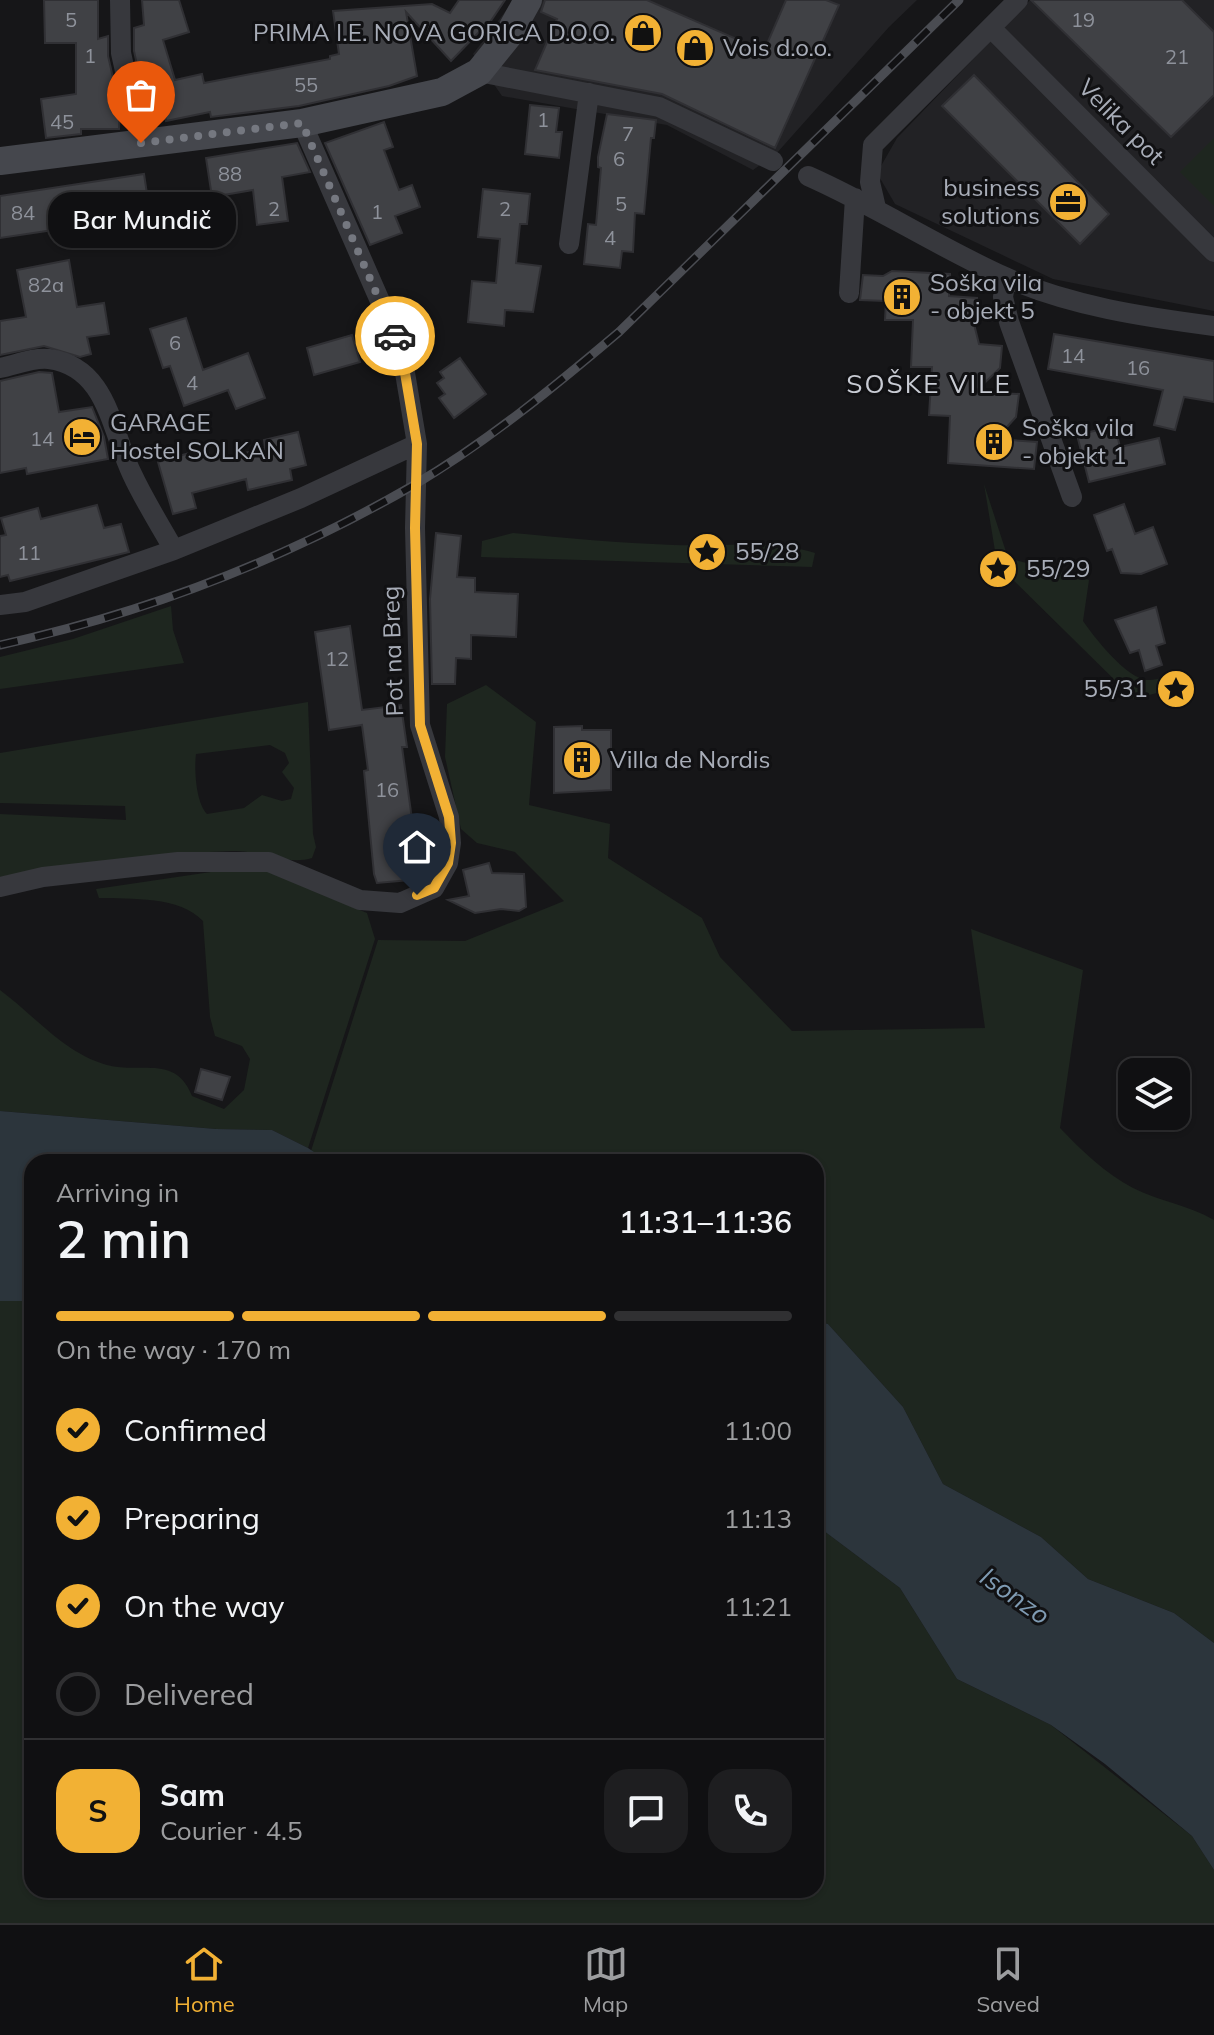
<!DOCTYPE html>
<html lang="en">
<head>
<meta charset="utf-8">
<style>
  body { margin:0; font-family:Mulish,sans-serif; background:#1e1e20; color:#f1f3f6; height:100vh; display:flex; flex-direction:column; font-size:30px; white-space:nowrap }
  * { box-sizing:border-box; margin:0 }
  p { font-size:26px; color:#9c9d9f }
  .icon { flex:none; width:44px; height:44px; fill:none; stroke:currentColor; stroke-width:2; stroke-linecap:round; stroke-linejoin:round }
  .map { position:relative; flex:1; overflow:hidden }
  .sheet { position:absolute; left:24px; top:1154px; width:800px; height:744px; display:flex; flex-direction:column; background:#101012; border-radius:24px; box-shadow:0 2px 6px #0004,0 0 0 2px #303032 }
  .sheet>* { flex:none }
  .buttons { position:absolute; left:1118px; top:1058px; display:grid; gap:16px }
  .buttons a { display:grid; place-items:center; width:72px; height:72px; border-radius:16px; background:#101012; box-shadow:0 2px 6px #0004,0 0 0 2px #303032; font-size:40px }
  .pin { position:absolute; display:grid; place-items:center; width:68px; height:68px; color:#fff; margin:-82px -34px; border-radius:50% 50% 50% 0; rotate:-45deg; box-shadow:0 0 8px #0007 }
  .pin .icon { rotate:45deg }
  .courier { position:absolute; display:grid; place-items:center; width:80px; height:80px; margin:-40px; border:6px solid #f2b134; border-radius:50%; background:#fff; color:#222; box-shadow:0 2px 10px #0007 }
  .bubble { position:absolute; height:56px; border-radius:24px; background:#101012; box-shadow:0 2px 6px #0004,0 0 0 2px #303032; font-size:26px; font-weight:600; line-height:56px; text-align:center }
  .summary em { font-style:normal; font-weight:600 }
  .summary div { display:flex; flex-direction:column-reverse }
  .summary { display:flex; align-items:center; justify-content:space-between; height:136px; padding:0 32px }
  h1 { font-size:52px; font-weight:600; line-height:60px }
  .bar { display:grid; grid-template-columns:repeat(4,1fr); gap:12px 8px; align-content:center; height:96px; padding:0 32px }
  .bar i { height:10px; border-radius:6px; background:#303032 }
  .bar .selected { background:#f2b134 }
  .bar p { grid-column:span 4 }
  .line { display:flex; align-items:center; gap:20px; padding:0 32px; border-top:2px solid #303032 }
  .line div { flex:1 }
  .round { display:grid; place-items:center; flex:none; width:84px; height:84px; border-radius:24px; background:#1e1e20 }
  ol { padding:0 32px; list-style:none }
  li { display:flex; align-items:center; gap:24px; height:88px }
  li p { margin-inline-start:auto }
  li .icon { padding:8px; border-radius:50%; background:#f2b134; color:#111; stroke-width:4 }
  li:last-child { color:#9c9d9f }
  li i { width:44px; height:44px; border:4px solid #303032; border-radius:50% }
  .tab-bar { display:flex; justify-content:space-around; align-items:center; height:112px; border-top:2px solid #303032; background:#101012; font-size:22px; color:#9c9d9f }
  .tab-bar a { display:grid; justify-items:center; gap:4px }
  .tab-bar .selected { color:#f2b134 }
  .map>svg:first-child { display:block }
</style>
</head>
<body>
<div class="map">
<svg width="1214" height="1923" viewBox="0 0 1214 1923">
  <rect width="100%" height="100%" fill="#161618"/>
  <path fill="#222225" d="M514,0H917L889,27L776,154L753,170L667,125L502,96L473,54Z
    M1030,0H1214V311L1053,279L895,204L877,173L897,138Z"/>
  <path fill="#1e261f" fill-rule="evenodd" d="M1214,138V206L1180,172Z
    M984,484L1008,558L1089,580L1083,621C1094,637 1126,678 1147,680C1158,681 1173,673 1183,670L1187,677L1183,686L1134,699L1002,569H998Z
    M513,533C566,538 620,543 673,545C721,547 768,539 815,553L812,567L481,557L482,541Z
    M171,606L173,630L184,663L0,689V657L73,639Z
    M486,685L536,722L529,805L610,824L608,858L702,918L720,957L792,1031L985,1028L971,929L1083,970L1060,1128C1081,1150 1106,1174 1133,1188C1159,1201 1188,1205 1214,1220V1643L1174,1613L1088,1579L1041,1537L943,1484L903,1407L828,1324L816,1321V1162H329L311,1151L378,940L465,941L564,901L515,852L477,843L461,829L445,757L447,704Z
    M308,702L313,834L316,847L312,858C288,866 259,850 233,851C155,853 77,864 0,877V814L126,820L125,806L0,803V753ZM270,745L285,753L289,763L282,772L294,788L291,799L282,801L262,795L244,808L207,814C196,803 194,770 196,754Z
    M238,868L285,872L326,896L367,913L375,939L308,1148L272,1130L216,1129L0,1111V990C35,1016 64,1053 107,1065C140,1074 176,1054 192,1096L224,1109L244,1090L250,1059L242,1046L215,1036L210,1017L203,921C180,896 131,899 99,898L96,889Z
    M0,1301H32V1890H816V1525L900,1588L957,1679L1051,1725L1192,1836L1214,1870V1923H0Z"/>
  <path fill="#2c353c" d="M0,1111L216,1129L272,1130L308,1148L329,1162H32V1301H0Z
    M816,1321L828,1324L903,1407L943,1484L1041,1537L1088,1579L1174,1613L1214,1643V1870L1192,1836L1105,1764L1051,1725L957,1679L900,1588L816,1525Z"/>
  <path fill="#404145" stroke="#303034" stroke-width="2" d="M44,0H98V39L108,36V56L120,108L119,129H81V134L46,138L41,99L76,94V43H45Z
    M142,0H179L189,32L163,40L175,80L202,74L204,83L330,59V56L339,54L333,11L432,4L450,13L459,0H505L482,34L479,32L451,61L406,12L417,76L389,86L299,106L211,117L210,112L166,121L162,100L145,103L134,51V28L144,25Z
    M545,0H647L764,51L786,0H826L839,5L775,148L662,94L535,70L557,19L541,12Z
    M1031,0H1182L1214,32V95L1171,137Z
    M974,75L1109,214L1080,244L942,106Z
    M530,105L559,108L556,132H562L559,158L525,154Z
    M607,114L656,120L654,138H651L644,214L635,213L633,252L622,251L620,268L584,264L588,224L596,225L601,168L598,167V157Z
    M384,122L393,147L384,150L399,190L412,185L420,207L395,216L402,233L370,245L325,143Z
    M297,143L310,172L282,177L288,221L257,225L253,190L212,197L206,158Z
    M144,174L154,240L131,244L127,219L0,238V196Z
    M483,189L530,194L527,224H520L516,263L541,266L533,312L505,310L504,326L468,322L472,281L496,283L500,239L478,237Z
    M69,260L77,307L104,303L109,334L87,337L91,354L80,357L44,346L0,355V321L26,317L17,270Z
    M892,271L950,274L949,296L977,298L974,324L979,344L1002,346L1000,368L975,392L1019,394L1016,417L996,439L1037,442L1034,469L948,463L950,416L929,415L932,367H911L913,320H885L886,301L860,300L863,275L883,276Z
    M186,318L203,370L248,353L265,398L236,409L228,390L184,406L170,366L163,368L150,329Z
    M1054,334L1214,361V402L1184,397L1175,430L1154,425L1163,390L1048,369Z
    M352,335L360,362L314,375L307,348Z
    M460,358L486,394L454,418L439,398L445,394L437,383L444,378L440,372Z
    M39,372L52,373L59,412L92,407L104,437L108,459L27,474L26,468L0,473V381Z
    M1115,426L1120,447L1159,438L1165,464L1089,482L1077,435Z
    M298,432L306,465L290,469L292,480L248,490L246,479L192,493L196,508L173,514L158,462L207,448L211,461L265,448L264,440Z
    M1124,504L1135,534L1153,527L1167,564L1141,574L1121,573L1112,549L1107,551L1094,515Z
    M97,505L104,528L121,524L129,552L10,581L8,575L0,577V536L6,535L1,518L38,508L41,519Z
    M436,533L461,536L457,577L475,578V592L518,594L516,637L471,635V659L456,658L455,684H432L430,599Z
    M1156,607L1165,643L1156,646L1162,665L1145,671L1139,650L1130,653L1115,620Z
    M350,626L362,710L401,705L407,747H402L414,834L432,832L436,858L408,861L410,880L377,883L374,874L364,771L368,770L362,725L329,730L315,632Z
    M582,726V730H611V790L554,793V727Z
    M489,863L492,873L524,874L526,907L519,911L501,909L475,913L448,900L469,896L463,870Z
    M201,1069L230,1077L222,1100L195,1092Z"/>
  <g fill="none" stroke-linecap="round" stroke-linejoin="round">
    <path stroke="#37383d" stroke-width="20" d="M120,0L121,53L141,143
      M991,28L1214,252
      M479,72L659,107L773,161
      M808,176C876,206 938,247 1005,277C1070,306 1144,317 1214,326
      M876,208L870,182L873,145L1018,0
      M569,244L589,93
      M1006,278L1003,297L1009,322L1072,497
      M849,293L855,198
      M0,368C15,365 34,357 49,359C108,367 111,431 132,474C144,500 160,525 174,550
      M0,605L25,602L174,550L301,498L417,444
      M0,887L43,877L178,862H269L360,900L400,903L434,888L448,863L451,843L449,817L420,725L415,528L417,444L403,361L401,349L302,123"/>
    <path stroke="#45474d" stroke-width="28" d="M0,161L302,123L442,92L479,72L508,36L528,0"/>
    <g stroke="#4a4c52" stroke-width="9">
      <path id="rail" d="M0,645C146,613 284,560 414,485C487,442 554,387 619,332L959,0"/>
    </g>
    <use href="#rail" stroke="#111113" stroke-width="6" stroke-dasharray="18" stroke-linecap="butt"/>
  </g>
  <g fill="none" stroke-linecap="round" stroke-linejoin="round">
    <path stroke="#757880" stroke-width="8" stroke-dasharray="0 14.4" d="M141,143L302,123L395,336"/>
    <path stroke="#f2b134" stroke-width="10" d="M395,336L403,361L417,444L415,528L420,725L449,817L451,843L448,863L434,888L417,895"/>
  </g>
  <defs>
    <g id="shop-disc" transform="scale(2)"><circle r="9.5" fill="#f2b134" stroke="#111113"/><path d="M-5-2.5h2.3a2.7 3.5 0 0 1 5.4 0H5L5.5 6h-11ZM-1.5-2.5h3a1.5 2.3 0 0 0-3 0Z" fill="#111"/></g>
    <g id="office-disc" transform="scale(2)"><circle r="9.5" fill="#f2b134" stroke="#111113"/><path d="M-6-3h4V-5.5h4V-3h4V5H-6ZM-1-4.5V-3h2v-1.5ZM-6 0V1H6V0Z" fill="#111"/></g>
    <g id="building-disc" transform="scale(2)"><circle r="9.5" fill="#f2b134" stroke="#111113"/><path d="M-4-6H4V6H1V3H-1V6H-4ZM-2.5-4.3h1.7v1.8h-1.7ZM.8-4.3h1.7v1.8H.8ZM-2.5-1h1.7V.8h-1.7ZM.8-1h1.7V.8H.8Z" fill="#111"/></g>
    <g id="hotel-disc" transform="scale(2)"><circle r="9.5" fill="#f2b134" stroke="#111113"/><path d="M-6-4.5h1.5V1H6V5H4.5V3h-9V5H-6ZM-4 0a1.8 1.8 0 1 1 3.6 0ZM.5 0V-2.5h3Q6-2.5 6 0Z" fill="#111"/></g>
    <g id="sight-disc" transform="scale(2)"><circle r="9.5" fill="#f2b134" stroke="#111113"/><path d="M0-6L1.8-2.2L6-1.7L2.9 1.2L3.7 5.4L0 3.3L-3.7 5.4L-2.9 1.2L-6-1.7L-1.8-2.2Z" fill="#111"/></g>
  </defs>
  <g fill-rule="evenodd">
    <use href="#shop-disc" x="643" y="33"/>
    <use href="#shop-disc" x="695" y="48"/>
    <use href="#office-disc" x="1068" y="202"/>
    <use href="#building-disc" x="902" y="297"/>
    <use href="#hotel-disc" x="82" y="437"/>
    <use href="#building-disc" x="994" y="442"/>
    <use href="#sight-disc" x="707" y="552"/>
    <use href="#sight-disc" x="998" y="569"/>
    <use href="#sight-disc" x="1176" y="689"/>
    <use href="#building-disc" x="582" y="760"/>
  </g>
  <g text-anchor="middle" stroke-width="6" stroke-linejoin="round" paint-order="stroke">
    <g font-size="20" fill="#8e929b">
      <text x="71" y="27">5</text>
      <text x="1083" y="27">19</text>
      <text x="90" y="63">1</text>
      <text x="1177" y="64">21</text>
      <text x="306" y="92">55</text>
      <text x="543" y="127">1</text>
      <text x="62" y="129">45</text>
      <text x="628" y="141">7</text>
      <text x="619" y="166">6</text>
      <text x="230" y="181">88</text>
      <text x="621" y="211">5</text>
      <text x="274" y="216">2</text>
      <text x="505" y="216">2</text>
      <text x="377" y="219">1</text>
      <text x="23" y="220">84</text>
      <text x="610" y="245">4</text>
      <text x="46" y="292">82a</text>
      <text x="175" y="350">6</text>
      <text x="1073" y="363">14</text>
      <text x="1138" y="375">16</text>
      <text x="192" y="390">4</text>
      <text x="42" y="446">14</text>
      <text x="29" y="560">11</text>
      <text x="337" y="666">12</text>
      <text x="387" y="797">16</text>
    </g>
    <g font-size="24" fill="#a8adb8" stroke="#111113" text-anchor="start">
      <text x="615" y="41" text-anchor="end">PRIMA I.E. NOVA GORICA D.O.O.</text>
      <text x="723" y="56">Vois d.o.o.</text>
      <text x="1040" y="196" text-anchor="end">business<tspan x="1040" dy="28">solutions</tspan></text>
      <text x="930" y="291">Soška vila<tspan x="930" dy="28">- objekt 5</tspan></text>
      <text x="110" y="431">GARAGE<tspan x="110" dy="28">Hostel SOLKAN</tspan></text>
      <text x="1022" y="436">Soška vila<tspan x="1022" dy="28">- objekt 1</tspan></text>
      <text x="735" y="560">55/28</text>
      <text x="1026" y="577">55/29</text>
      <text x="1148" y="697" text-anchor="end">55/31</text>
      <text x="610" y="768">Villa de Nordis</text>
    </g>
    <g font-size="24" fill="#a8adb8" stroke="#111113">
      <text transform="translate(1121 122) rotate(45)" y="8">Velika pot</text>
      <text transform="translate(393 651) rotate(-92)" y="8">Pot na Breg</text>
    </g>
    <g font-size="26" letter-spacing="2" fill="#c9ccd4" stroke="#111113">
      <text x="929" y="393">SOŠKE VILE</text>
    </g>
    <g font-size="26" font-style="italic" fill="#7f9bb3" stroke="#111113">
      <text transform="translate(1015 1596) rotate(35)" y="9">Isonzo</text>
    </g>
  </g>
</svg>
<div class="buttons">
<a><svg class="icon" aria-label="layers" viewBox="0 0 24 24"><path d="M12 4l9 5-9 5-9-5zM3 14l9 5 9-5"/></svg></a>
</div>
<div class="pin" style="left:141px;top:143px;background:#ea580c"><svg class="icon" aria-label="bag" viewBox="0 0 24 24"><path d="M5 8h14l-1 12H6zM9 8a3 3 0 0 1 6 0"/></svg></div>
<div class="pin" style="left:417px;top:895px;background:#1f2937"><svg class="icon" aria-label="home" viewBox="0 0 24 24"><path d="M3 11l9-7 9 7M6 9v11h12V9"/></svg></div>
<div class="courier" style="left:395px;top:336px"><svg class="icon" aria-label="car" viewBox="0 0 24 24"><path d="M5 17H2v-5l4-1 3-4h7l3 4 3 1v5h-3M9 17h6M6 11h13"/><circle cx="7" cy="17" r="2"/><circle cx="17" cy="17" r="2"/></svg></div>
<div class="bubble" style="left:48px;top:192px;width:188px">Bar Mundič</div>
<section class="sheet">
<div class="summary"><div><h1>2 min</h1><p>Arriving in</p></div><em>11:31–11:36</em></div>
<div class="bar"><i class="selected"></i><i class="selected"></i><i class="selected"></i><i></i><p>On the way · 170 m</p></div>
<ol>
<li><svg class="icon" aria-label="check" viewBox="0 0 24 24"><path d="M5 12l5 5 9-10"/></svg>Confirmed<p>11:00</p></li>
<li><svg class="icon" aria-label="check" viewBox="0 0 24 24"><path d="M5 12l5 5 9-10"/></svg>Preparing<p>11:13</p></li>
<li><svg class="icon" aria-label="check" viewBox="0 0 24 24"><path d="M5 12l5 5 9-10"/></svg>On the way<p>11:21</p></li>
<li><i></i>Delivered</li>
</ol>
<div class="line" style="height:144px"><b class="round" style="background:#f2b134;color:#111">S</b><div><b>Sam</b><p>Courier · 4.5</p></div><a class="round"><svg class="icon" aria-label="chat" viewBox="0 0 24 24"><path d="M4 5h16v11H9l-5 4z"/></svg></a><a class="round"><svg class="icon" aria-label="phone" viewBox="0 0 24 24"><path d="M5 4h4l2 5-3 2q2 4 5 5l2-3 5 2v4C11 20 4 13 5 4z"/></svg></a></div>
</section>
</div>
<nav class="tab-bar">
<a class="selected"><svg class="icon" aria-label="home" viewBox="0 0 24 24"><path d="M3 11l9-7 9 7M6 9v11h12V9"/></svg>Home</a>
<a><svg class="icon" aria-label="map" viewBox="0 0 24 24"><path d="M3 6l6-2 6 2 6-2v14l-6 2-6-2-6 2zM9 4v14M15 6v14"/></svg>Map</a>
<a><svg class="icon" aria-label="saved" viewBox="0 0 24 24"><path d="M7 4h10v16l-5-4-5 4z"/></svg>Saved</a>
</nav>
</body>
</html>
